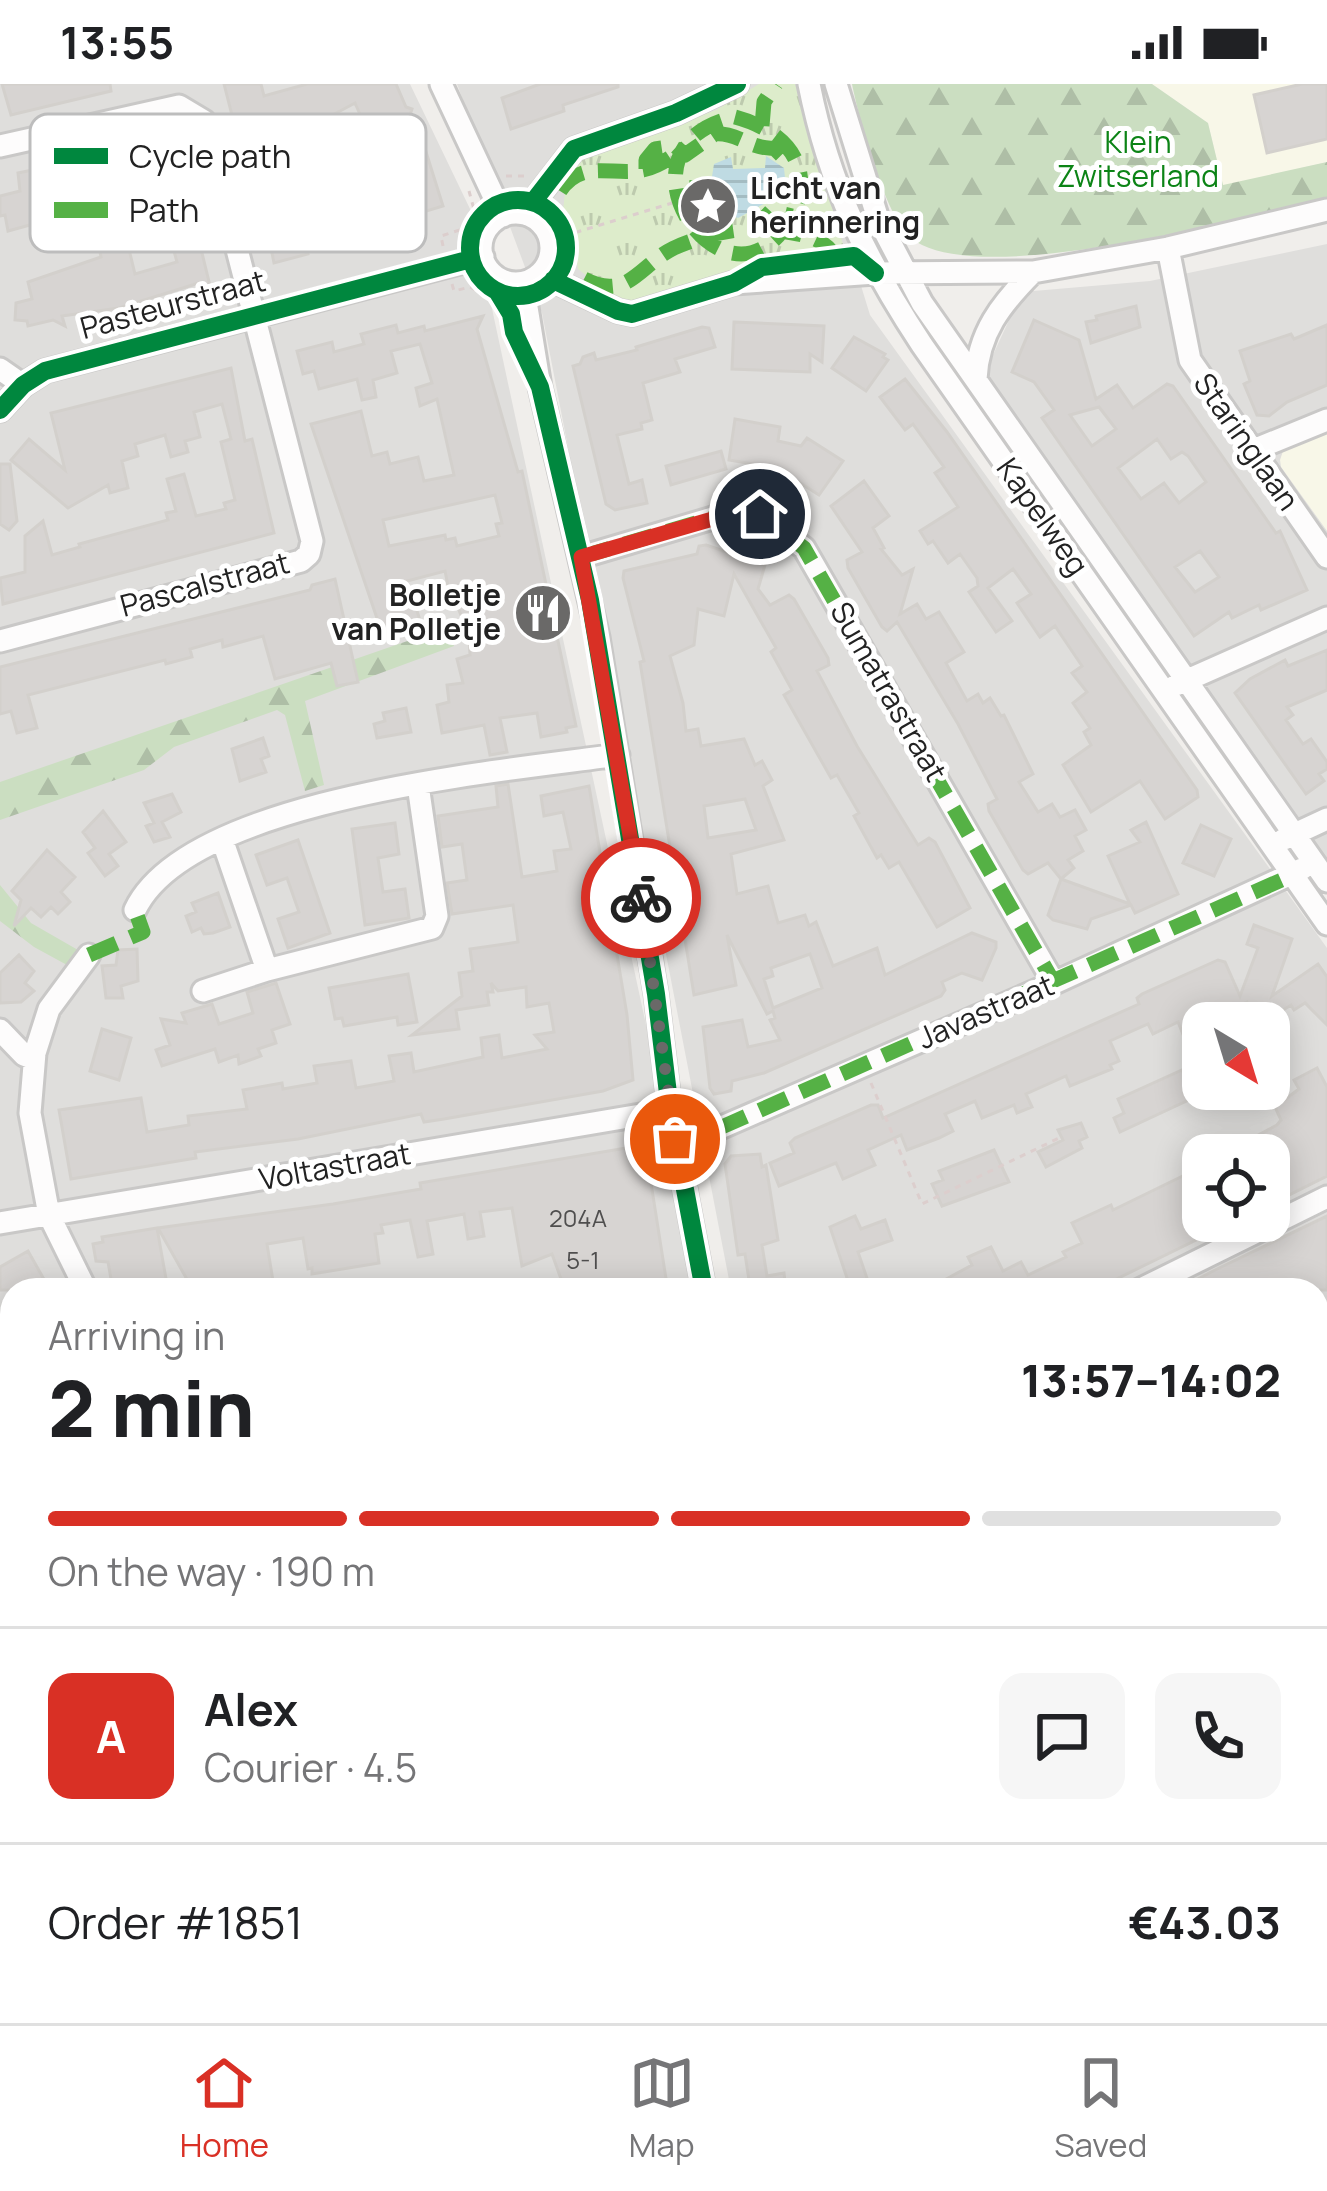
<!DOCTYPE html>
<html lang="en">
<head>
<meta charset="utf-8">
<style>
  body { margin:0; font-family:Manrope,sans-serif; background:#f6f6f6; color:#202124; height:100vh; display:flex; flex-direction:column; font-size:45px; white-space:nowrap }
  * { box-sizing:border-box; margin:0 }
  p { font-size:39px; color:#757577 }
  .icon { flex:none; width:66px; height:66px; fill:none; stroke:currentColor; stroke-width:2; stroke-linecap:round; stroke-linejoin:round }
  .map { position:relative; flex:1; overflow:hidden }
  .sheet { position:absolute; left:0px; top:1194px; width:1329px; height:747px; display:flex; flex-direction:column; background:#fff; border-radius:36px 36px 0 0; box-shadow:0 6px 30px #0003 }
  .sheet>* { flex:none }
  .needle { width:78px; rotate:142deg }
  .tools { position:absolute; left:1182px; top:918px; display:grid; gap:24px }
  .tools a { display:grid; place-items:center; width:108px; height:108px; border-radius:24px; background:#fff; box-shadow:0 6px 30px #0003; font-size:60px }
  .pin { position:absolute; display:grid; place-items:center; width:102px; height:102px; color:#fff; margin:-51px; border:6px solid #fff; border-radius:50%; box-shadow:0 3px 12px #0007 }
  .courier { position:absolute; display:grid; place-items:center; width:120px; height:120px; margin:-60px; border:9px solid #d93025; border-radius:50%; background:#fff; color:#222; box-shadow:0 3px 15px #0007 }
  .overview em { font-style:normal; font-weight:800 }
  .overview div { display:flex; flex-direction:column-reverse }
  .overview { display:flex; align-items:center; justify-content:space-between; height:204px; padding:0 48px }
  h1 { font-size:78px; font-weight:800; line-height:90px }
  .bar { display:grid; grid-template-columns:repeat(4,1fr); gap:18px 12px; align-content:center; height:144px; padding:0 48px }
  .bar i { height:15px; border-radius:9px; background:#e0e0e0 }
  .bar .current { background:#d93025 }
  .bar p { grid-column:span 4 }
  .line { display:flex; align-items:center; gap:30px; padding:0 48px; border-top:3px solid #e0e0e0 }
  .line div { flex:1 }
  .round { display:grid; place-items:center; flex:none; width:126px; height:126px; border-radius:24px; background:#f6f6f6 }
  .status { display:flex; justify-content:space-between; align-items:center; height:84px; padding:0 60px; background:#fff; direction:ltr }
  .status svg { height:33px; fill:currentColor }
  .tab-bar { display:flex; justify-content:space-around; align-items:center; height:168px; border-top:3px solid #e0e0e0; background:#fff; font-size:33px; color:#757577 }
  .tab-bar a { display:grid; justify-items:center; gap:6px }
  .tab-bar .current { color:#d93025 }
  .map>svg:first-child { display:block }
</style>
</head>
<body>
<div class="status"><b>13:55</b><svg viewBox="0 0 49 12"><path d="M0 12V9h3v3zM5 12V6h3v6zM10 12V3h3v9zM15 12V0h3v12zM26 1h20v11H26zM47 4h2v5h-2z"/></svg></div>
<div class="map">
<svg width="1327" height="1939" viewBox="0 0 1327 1939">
  <defs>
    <pattern id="grass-tufts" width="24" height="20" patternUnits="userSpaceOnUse" patternTransform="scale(3)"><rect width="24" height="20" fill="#ddeccb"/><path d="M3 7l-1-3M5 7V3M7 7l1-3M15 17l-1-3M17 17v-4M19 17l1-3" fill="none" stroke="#bdcaae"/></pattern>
    <pattern id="forest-firs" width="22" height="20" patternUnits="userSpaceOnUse" patternTransform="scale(3)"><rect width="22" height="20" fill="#cbdec1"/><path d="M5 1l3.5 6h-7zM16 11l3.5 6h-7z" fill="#aebea6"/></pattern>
    <pattern id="water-rules" width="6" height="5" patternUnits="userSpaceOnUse" patternTransform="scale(3)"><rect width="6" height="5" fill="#bfdbe3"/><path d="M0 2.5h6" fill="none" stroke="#a4bcc2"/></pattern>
  </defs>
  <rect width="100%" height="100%" fill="#f0eeeb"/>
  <path fill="#dfdedc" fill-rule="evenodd" d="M0,0H410L471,127L703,1206H12V1929H859L862,1939H0Z
    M457,0H799L870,231L1327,864V1939H912L909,1929H1317V1206H731L542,229ZM1203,939H1269V1005H1203ZM1203,1071H1269V1137H1203Z
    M1327,160V775L985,288L1022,208L1150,197Z"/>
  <path fill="#f8f7e8" d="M1152,0H1327V78L1223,102L1208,39Z
    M1327,349V447L1281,383L1280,376L1283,367Z"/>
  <path fill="url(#grass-tufts)" d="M759,0H795L843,160L831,172L744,184L622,220L578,185L573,152L563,127L567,89L578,76L590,70L716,26Z"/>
  <path fill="url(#forest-firs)" d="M852,0H1152L1208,39L1223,101L1327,78V115C1244,133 975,207 911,154C885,132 859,35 852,0Z
    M448,543L454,562L305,617L324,701L305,707L285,631L277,626L174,663L144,686L0,736V698Z
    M0,801L31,839L78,866L67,881L34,863L0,837Z"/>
  <path fill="url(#water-rules)" d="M766,72L784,84L786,104L776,95L764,106L771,116L738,134L722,127L710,105L714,80L731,73L733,85L765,84Z"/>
  <path fill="#d7d4d2" stroke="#d3d0cc" stroke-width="3" fill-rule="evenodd" d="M2,0H110L111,7L11,31Z
    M224,0H261L264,12L307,0H396L406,23L412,25L410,31L422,55L443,122L420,129L417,120L372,133L374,143L369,144L374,164L362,157L338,163L335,153L306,160L308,170L274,179L260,109H252ZM355,19L366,44L385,34L402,72L367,83L357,53L335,60L342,85L291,100L279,55L330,43L327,34Z
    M540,0H618V3L563,21L564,27L511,45L502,14Z
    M1302,0H1327V55L1267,69L1254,11Z
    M106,71L112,96L102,98L110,137L133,130L137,146L125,149L135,190L177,178L171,156L180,154L176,141L194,136L211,206L199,199L119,224L62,232L65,242L53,236L28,242L27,237L15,236L16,219L32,215L28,198L101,173L91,124L8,147L5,131L0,132V112L20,107L18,89Z
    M1136,222L1140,243L1091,259L1086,238L1097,236L1096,232Z
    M483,232L477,245L518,388L522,387L576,642L566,644L567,648L541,653L537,629L500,634L507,668L490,671L484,641L442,649L437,621L449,618L447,601L463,599L457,575L470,571L469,552L457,521L452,522L445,487L407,497L420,536L382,549L311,340L361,327L372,372L387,368L390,380L418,373L424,397L454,391L437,315L420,322L416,304L432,299L420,260L391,267L397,289L373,296L376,313L362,316L357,295L319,305L314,287L303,290L297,267L332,258L334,268L364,260L361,250L396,241L398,249L424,242L425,247ZM495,411L502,439L496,440L499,452L457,462L455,454L446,456L445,451L389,462L383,436Z
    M1034,236L1079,256L1096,315L1117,301L1133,324L1167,300L1173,302L1276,449L1280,447L1307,506L1261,526L1259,521L1232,534L1229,528L1194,552L1042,334L1054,326L1034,298L1012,288ZM1099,323L1116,345L1092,362L1070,331ZM1157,355L1171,375L1182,368L1188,372L1206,398L1179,419L1164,399L1141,415L1118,384ZM1200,467L1219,493L1195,508L1175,483Z
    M734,238L824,242L822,278L810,270V288L732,285Z
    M1327,241V301L1287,318L1269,332L1257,331L1244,300L1250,297L1240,267L1291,250L1294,255Z
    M702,243L709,244L715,263L675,275L680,288L643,299L652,336L641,339L642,345L617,351L629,400L642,396L647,419L615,426L606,420L573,282L580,280L583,273L594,269L596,276L637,266L636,263Z
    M854,253L885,270L883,273L888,276L866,307L832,284Z
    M231,284L245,357L252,355L274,449L3,520L0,494L25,488V452L43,437L52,471L80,463L79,460L168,436L166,429L176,427L167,395L184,390L196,432L226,425L224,419L235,416L221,358L231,355L222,320L194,328L200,353L185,357L188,368L171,373L165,351L135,360L138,372L122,377L128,404L110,409L108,401L68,424L11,376L29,355L65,386L51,329Z
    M905,295L947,348L1197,706L1198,713L1165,735L1140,697L1091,728L1063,681L1091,661L1084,648L1090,644L1073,619L1087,608L1072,589L1082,582L1055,542L1040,553L1017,519L1031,510L1013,485L988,504L1012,537L996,548L969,508L978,502L977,494L960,470L948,479L933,457L928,460L920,447L958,423L935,389L944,383L913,340L905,346L880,313Z
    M735,335L780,343L778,357L801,362L807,354L843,377L819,411L777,384L729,376Z
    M721,367L726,385L671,401L666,382Z
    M0,380H10L17,437L9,446L0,440Z
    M864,397L889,432L873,444L884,464L881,465L902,491L913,485L900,530L917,520L926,535L939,528L964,568L946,579L967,617L978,610L983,619L990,614L1001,632L1004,631L1033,690L1019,698L1038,728L1052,720L1060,733L1075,726L1086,746L1075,752L1083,767L1068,776L1074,784L1061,795L1048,779L1028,790L1023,786L989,727L988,720L997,715L958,640L897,538L887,547L882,543L848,484L847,476L862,468L831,422Z
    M706,461L765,481L758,505L770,521L789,511L794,515L828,574L829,581L817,587L857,662L918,761L929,754L935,758L970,824L937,843L899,778L889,784L881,771L877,774L854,732L859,729L837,691L831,694L784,611L792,606L771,568L776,564L734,490L724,532L698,525L694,561L670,572L683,619L686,647L698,645L701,662L744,655L755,681L762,677L772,696L763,702L784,756L731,770L737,810L768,802L778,839L805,831L809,842L816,838L833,882L877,864L885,891L972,849L996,858V864L982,896L962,889L942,898L945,906L941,912L764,989L732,997L731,1007L714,1010L710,1004L703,943L742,936L748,963L780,956L770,936L775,934L773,927L767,930L727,851L736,901L694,911L640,578L644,577L623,494L624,487L697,470L699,462ZM745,715L756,746L708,754L704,722ZM810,870L822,904L773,924L764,895L773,892L771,884Z
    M335,495L358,598L337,602L331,579L275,595L263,552L223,563L222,556L190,565L192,573L166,580L165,576L28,611L37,644L17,649L11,627L0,630V583L310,506L312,501Z
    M1327,566V606L1287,623L1293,631L1286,636L1303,660L1311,655L1327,678V685L1319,690L1324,697L1306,710L1235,609L1250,595L1285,576L1288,582Z
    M406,624L411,648L377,654L374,640L385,637L383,629Z
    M263,654L269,672L261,675L266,688L240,697L232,665Z
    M508,700L522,793L557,787L554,767L571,765L563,728L544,732L541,712L589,702L627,931L633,996L603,1007L444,1035L424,1038L421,1030L298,1055L195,1068L196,1074L71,1095L59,1026L141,1014L147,1048L189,1041L188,1032L247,1025L243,1006L282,999L283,1005L317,999L314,982L351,977L356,1004L394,997L389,972L411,969L414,988L483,973L481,954L499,951L502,974L547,965L535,951L554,948L549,919L527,923L526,903L498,907L491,899L493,908H487L489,921L456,926L459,945L412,951L462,912L459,889L473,887L470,865L518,858L513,821L452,830L447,799L467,796L462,760L442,763L438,732L498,723L496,702Z
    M172,710L181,728L162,738L170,753L154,758L146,742L154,739L144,719Z
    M103,727L126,758L109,770L118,782L105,792L88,769L95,764L83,748Z
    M1146,738L1178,810L1135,829L1131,821L1091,835L1087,845L1053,836L1048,831L1061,795L1130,820L1108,772L1140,758L1131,746Z
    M395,739L399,770L378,774L383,808L405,805L409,834L365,841L352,745Z
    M1201,741L1231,755L1214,792L1183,779Z
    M298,756L330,849L288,864L278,835L299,828L287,794L267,801L256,771Z
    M47,766L75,793L61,808L70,818L58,830L51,823L41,833L31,824L14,842L21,816L12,807Z
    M218,809L230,843L213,849L204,850L201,844L192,848L186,832L196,828L192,819Z
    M1254,841L1292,855L1272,912L1318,880L1327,893V941L1305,919L1294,926L1291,921L1269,935V919L1264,932L1259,920L1249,925L1247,918L1220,931L1223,936L1203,939V944L1184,953L1178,938L1153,950L1148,940L1110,957L1119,977L1110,981L1112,985L1070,1002L1066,992L1026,1010L1032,1023L1017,1029L1014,1021L982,1034L975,1017L945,1030L953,1047L939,1054L907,1066L901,1051L868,1066L875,1081L843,1095L836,1079L779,1102L770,1079L794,1069L790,1059L795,1054L871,1021H878L883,1034L1139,920L1137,914L1142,910L1218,876L1225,878L1240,912L1258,864L1247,860Z
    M137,865L138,897L121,902L123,914H106L102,882L116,881L118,866Z
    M19,871L34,887L25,899L34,907L21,918L0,919V889Z
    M408,890L417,938L398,941L397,933L344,942L342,934L335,935L329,904Z
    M276,899L290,940L272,946L276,959L258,965L261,972L239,980L238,971L219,978L215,965L162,982L156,966L170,961L161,935L186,939L182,929L212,920L219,940L253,929L247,908Z
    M102,945L131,954L119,996L90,987Z
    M1317,984L1327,1003V1092L1269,1121V1071H1221L1277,1041L1281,1036L1275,1023L1299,1005L1294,996Z
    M1182,986L1195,1013L1120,1048L1114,1034L1124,1029L1118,1015Z
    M1081,1039L1087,1053L1079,1057L1082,1064L1046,1083L1038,1068L1063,1056L1058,1046Z
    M638,1062L639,1069L645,1067L648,1080L667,1201L652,1203L653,1206H565L552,1170L522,1182L512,1124L480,1128L484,1152L468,1155L464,1130L427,1137L433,1170L418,1173L410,1136L381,1141L383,1149L375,1150L379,1179L312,1190V1184L308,1185L303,1154L267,1160L273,1197L261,1199L262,1206H193L158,1144L333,1120L421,1105L420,1099Z
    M994,1066L1009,1098L942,1122L932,1100L943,1096L939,1087Z
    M760,1070L762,1083L766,1081L778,1156L762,1161L767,1192L784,1189L786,1206H735V1199L749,1196L745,1170L738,1171L725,1080L731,1072Z
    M1193,1087L1203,1108V1137H1235L1094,1206H926L972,1181L968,1173L991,1163L1003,1187L1021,1178L1028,1191L1066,1173L1063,1168L1082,1159L1072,1139L1111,1121L1113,1126Z
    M855,1132L861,1145L885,1136L892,1156L858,1168L871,1206H851L830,1143Z
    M1327,1132V1206H1177L1215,1186Z
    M157,1144L168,1206H113L108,1178L96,1177L93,1160L103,1158L102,1153Z
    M28,1167L50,1206H0V1183Z"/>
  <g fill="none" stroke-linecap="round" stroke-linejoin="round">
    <g stroke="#c9c8c7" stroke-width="27">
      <path id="minor" d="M441,0L503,132
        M809,0C829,101 866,176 922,261L1327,840
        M836,0L878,135L922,219L1327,797
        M0,62L179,22L204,37L312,457L309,470L301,477L0,557
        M481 164a35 35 0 1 1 70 0a35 35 0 1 1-70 0Z
        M524,130L574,65L676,29L737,0
        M1168,164L1190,276L1327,473
        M540,190L618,227L632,230L734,199L875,189L1033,188L1168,164L1327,126
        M523,199L540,303L598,553L656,910L670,1026L704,1206
        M0,285L23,301
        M976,295C978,249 1001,220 1033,188
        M0,326L23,301L45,287L483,173
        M1251,367L1327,336
        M581,473L716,433L760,431L804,464L1054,899
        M1176,601L1327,534
        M222,755L267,886
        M1284,755L1327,735
        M135,826C188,714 504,687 618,671
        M203,907L267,886L432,844L437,832L418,701
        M0,946L24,971L34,975
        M675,1055L706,1050L1054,899L1302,785
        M0,1139L670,1026
        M86,1206L49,1131L30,1029L35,969L49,925L89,871
        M1139,1206L1327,1113
        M1317,1532L1327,1527
        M0,1575L12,1569
        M1317,1794L1327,1791
        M1317,1830L1327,1827
        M0,1900L14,1939
        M282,1929L286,1939
        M444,1929L448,1939
        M567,1929L569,1939
        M874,1929L876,1939
        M696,1939L750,1929
        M991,1939L1019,1929"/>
    </g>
    <path stroke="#dccecd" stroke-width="3" stroke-dasharray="6 6" stroke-linecap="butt" d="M506,92H526
      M564,152L695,112
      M443,162L441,152L469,143L475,129L469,107
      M452,200L454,207L470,203L495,216L501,238H506
      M871,999L922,1120L1061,1053
      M1317,1893L1327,1890
      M1317,1899L1327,1896
      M934,1929L937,1939
      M1165,1929L1168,1939
      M1178,1939L1209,1929"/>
    <use href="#minor" stroke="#fdfcfc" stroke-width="21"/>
    <path stroke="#55b145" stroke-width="15" stroke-dasharray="30 15" stroke-linecap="butt" d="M735,33C785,46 819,84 790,135C728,245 600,63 735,33Z
      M762,42L764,18L776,0
      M646,85V76L655,65L675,62L685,71L715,50C737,48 752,66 774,64L782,72L792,68
      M697,97L695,112L704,127
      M560,107C581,75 611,92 643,86C657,83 667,76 678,68
      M772,146C794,149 824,151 835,173
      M584,195C628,218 639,181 674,164C698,153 729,145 754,145L771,127L792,132
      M581,473L716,433L760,431L804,464L1054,899
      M89,871L143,848L135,826
      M675,1055L706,1050L1293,791
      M1317,1532L1327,1527
      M664,1929L665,1939"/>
    <g stroke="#fff" stroke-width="26">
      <path id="cycleway" d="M470 164a48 48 0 1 1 96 0a48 48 0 1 1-96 0Z
        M533,118L574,65L676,29L737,0
        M553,196L618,227L632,230L734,199L762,183L854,172L875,189
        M497,207L511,230L514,248L540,303L590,516L656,910L670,1026L704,1206
        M0,326L23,301L45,287L471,175"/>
    </g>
    <use href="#cycleway" stroke="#00873e" stroke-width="18"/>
  </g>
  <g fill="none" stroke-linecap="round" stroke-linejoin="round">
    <path stroke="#6a6968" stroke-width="12" stroke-dasharray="0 21.6" d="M641,814L675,1055"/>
    <path stroke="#d93025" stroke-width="15" d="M641,814L581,473L716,434L760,430"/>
  </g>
  <defs>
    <g id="sight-disc" transform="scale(3)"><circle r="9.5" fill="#6a6968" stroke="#fff"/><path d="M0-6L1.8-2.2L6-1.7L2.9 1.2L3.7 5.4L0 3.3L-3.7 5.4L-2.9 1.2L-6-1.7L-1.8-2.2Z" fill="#fff"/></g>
    <g id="restaurant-disc" transform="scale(3)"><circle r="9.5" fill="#6a6968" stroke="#fff"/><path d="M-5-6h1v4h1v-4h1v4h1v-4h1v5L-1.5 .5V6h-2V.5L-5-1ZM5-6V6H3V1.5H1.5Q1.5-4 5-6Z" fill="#fff"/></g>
  </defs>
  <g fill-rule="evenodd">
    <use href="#sight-disc" x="708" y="122"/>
    <use href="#restaurant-disc" x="543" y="529"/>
  </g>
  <g text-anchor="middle" stroke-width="10" stroke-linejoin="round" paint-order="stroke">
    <g font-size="24" fill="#4f4e4e">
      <text x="578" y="1143">204A</text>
      <text x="583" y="1185">5-1</text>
    </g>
    <g font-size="30" fill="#0c8416" stroke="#fff">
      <text x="1138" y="69">Klein<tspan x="1138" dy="34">Zwitserland</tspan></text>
    </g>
    <g font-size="30" font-weight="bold" fill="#222" stroke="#fff" text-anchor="start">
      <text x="750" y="115">Licht van<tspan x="750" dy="34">herinnering</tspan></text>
      <text x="501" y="522" text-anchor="end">Bolletje<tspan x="501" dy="34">van Polletje</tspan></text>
    </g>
    <g font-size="30" fill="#222" stroke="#fff">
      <text transform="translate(173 221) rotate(-15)" y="10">Pasteurstraat</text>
      <text transform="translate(1246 358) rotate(55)" y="10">Staringlaan</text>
      <text transform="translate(1042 433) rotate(55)" y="10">Kapelweg</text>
      <text transform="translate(205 501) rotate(-15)" y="10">Pascalstraat</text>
      <text transform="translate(888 608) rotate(60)" y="10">Sumatrastraat</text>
      <text transform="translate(986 928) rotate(-23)" y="10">Javastraat</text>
      <text transform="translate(335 1083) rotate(-10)" y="10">Voltastraat</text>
    </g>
  </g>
  <rect x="30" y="30" width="396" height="138" rx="18" fill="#fff" stroke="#bdbdbd" stroke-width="3"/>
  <rect x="54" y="64" width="54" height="16" fill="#00873e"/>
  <rect x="54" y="118" width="54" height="16" fill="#55b145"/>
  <g font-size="33" fill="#222">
    <text x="129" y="84">Cycle path</text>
    <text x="129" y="138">Path</text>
  </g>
</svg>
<div class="tools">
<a><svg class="needle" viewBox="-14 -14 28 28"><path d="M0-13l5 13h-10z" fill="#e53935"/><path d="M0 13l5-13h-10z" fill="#757577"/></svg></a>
<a><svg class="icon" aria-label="locate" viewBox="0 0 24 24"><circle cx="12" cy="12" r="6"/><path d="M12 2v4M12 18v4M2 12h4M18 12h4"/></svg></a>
</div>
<div class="pin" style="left:675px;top:1055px;background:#ea580c"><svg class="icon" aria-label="bag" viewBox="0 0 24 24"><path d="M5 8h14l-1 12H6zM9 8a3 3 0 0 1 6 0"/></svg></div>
<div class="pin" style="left:760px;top:430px;background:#1f2937"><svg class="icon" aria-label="home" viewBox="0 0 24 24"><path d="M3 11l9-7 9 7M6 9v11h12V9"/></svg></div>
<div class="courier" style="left:641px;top:814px"><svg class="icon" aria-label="bike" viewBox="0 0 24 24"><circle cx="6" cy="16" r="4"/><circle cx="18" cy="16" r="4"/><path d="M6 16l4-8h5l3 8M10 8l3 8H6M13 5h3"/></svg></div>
<section class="sheet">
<div class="overview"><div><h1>2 min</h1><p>Arriving in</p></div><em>13:57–14:02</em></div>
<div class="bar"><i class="current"></i><i class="current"></i><i class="current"></i><i></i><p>On the way · 190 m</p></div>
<div class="line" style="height:216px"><b class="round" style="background:#d93025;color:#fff">A</b><div><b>Alex</b><p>Courier · 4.5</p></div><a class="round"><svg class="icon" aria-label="chat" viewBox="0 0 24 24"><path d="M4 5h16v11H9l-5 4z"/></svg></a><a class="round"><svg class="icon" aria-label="phone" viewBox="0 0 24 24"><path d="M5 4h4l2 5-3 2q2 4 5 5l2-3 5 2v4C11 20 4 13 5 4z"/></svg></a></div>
<div class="line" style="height:156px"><div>Order #1851</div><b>€43.03</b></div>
</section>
</div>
<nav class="tab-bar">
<a class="current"><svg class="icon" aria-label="home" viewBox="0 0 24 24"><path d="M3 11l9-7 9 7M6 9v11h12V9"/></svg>Home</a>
<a><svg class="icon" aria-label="map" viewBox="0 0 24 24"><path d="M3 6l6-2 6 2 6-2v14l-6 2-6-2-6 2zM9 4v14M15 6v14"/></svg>Map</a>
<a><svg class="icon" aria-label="saved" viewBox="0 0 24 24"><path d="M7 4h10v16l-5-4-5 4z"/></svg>Saved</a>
</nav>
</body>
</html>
